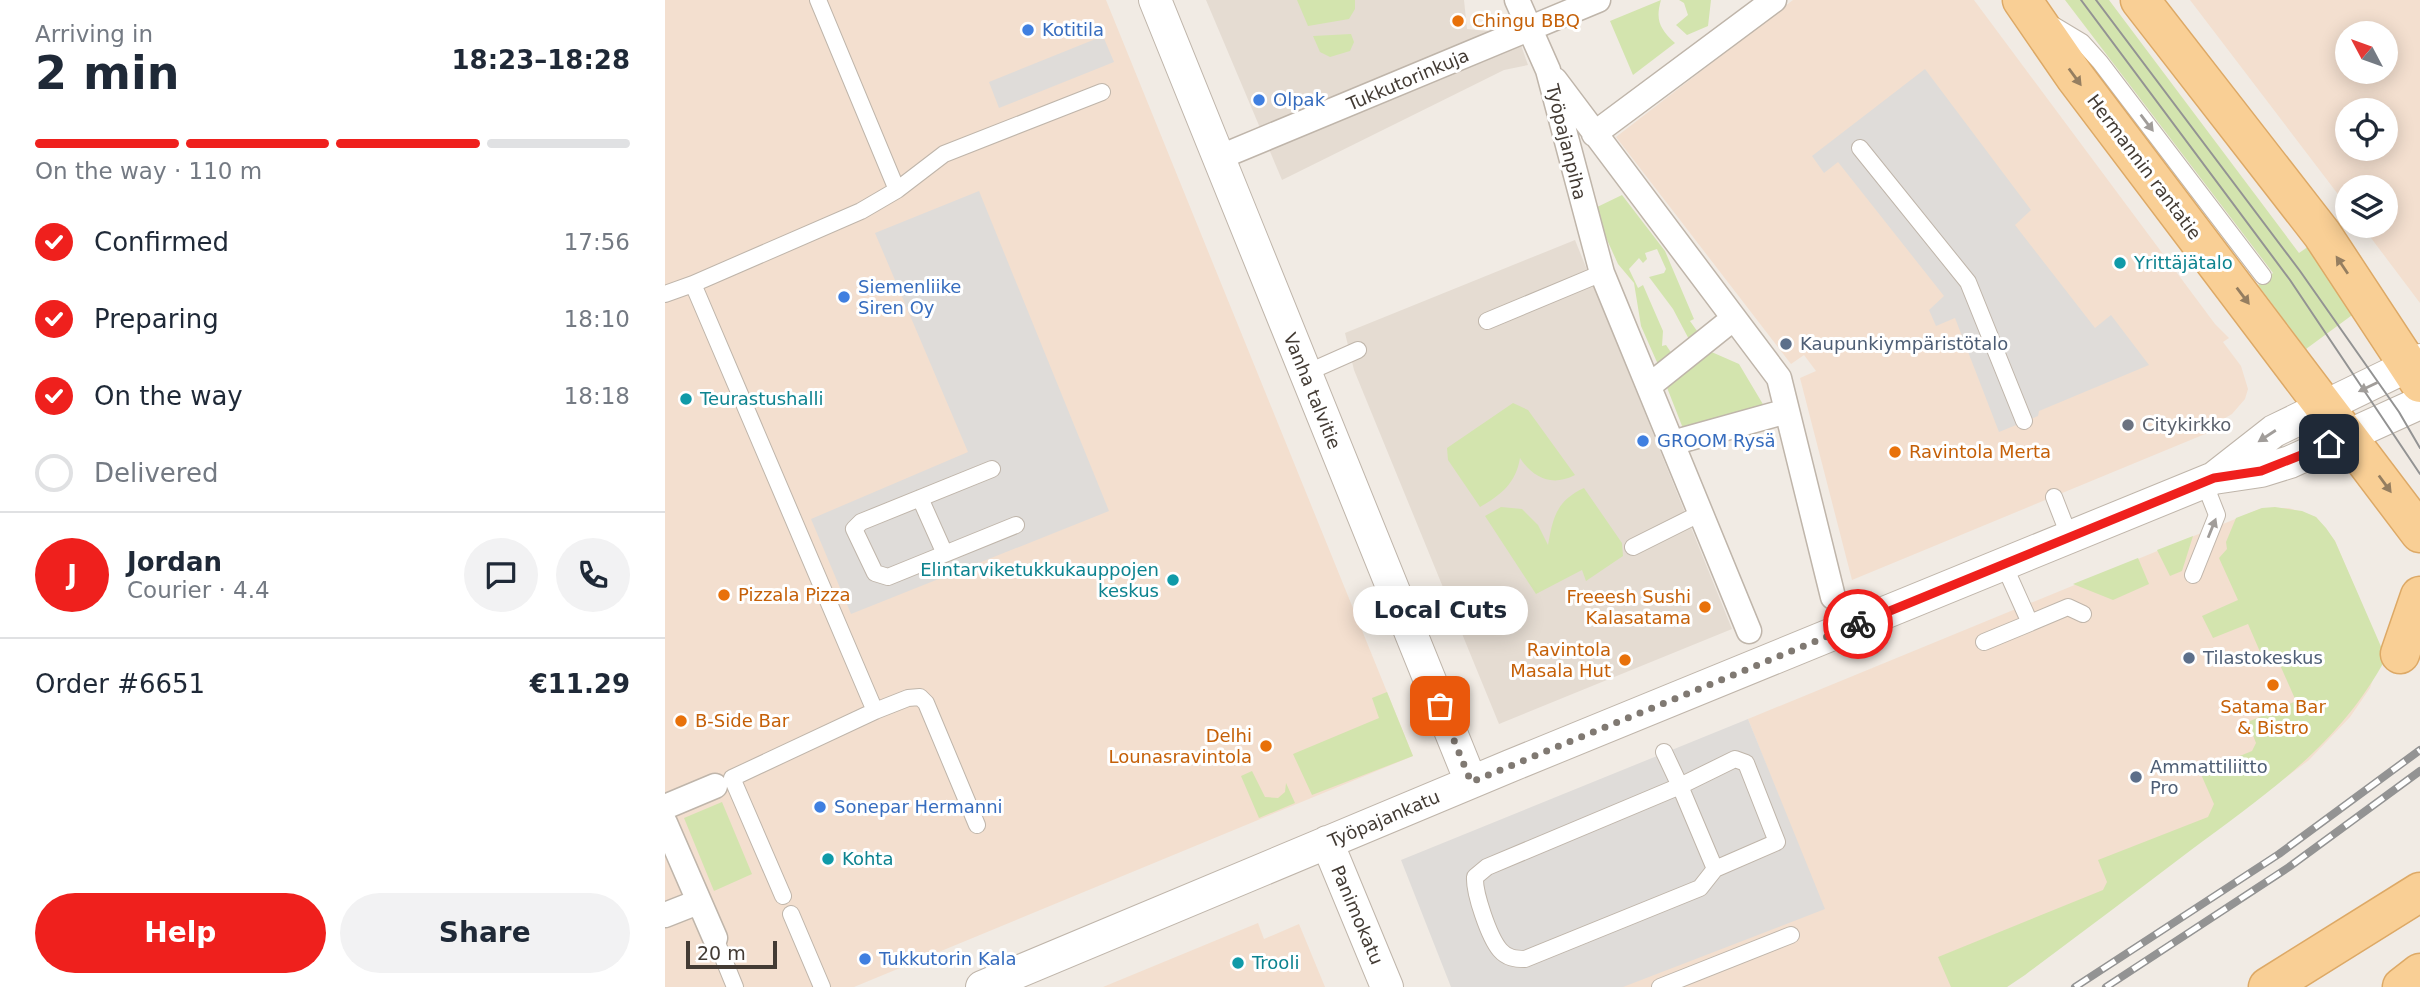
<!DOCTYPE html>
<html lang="en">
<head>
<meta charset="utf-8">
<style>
  body { margin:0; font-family:"DejaVu Sans",sans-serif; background:#f2f2f3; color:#1f2937; height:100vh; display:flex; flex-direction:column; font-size:26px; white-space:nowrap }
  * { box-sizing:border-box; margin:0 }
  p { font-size:23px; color:#747a83 }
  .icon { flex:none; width:38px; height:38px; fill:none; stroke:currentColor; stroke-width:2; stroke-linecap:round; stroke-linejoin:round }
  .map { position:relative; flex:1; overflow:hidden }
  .side { display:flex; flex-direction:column; background:#fff; width:665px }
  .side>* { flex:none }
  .needle { width:46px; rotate:311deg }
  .fabs { position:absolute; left:1670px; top:21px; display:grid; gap:14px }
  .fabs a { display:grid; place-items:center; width:63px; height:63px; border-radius:50%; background:#fff; box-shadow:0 4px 18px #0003; font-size:35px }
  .scale { position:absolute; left:21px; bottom:18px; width:91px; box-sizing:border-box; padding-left:7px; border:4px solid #433b34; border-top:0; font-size:19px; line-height:24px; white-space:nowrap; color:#433b34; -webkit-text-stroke:5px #fff; paint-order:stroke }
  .pin { position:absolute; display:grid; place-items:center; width:60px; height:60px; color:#fff; margin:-30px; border-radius:14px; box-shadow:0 4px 10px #0006 }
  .courier { position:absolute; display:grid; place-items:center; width:70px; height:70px; margin:-35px; border:5px solid #ef201d; border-radius:50%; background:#fff; color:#222; box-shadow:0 2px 9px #0007 }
  .bubble { position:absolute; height:49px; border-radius:24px; background:#fff; box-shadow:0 4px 18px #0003; font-size:23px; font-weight:700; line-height:49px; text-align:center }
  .head em { font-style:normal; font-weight:700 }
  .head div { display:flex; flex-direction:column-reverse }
  .head { display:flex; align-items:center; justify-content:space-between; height:119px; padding:0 35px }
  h1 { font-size:46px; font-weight:700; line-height:52px }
  .bar { display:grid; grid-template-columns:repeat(4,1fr); gap:10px 7px; align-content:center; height:84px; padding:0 35px }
  .bar i { height:9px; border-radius:5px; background:#e0e1e3 }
  .bar .active { background:#ef201d }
  .bar p { grid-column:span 4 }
  .line { display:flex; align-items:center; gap:18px; padding:0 35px; border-top:2px solid #e0e1e3 }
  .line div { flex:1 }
  .round { display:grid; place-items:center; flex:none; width:74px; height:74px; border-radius:37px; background:#f2f2f3 }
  ol { padding:0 35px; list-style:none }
  li { display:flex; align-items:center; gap:21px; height:77px }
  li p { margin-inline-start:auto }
  li .icon { padding:7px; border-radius:50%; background:#ef201d; color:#fff; stroke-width:4 }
  li:last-child { color:#747a83 }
  li i { width:38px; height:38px; border:4px solid #e0e1e3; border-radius:50% }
  .primary-button { display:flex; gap:14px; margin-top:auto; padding:14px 35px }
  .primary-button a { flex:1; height:80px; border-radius:42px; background:#ef201d; color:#fff; font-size:28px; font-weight:700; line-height:80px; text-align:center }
  .primary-button a+a { background:#f2f2f3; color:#1f2937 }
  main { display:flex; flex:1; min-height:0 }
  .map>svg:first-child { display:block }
</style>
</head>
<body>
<main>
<section class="side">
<div class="head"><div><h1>2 min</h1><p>Arriving in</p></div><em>18:23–18:28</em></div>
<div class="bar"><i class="active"></i><i class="active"></i><i class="active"></i><i></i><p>On the way · 110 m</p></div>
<ol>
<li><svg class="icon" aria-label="check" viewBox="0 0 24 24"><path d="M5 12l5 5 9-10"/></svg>Confirmed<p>17:56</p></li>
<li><svg class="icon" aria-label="check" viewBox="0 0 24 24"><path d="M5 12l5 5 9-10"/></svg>Preparing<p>18:10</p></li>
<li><svg class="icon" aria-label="check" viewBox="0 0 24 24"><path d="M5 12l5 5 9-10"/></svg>On the way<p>18:18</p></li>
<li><i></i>Delivered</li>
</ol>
<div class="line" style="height:126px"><b class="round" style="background:#ef201d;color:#fff">J</b><div><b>Jordan</b><p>Courier · 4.4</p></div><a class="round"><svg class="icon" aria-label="chat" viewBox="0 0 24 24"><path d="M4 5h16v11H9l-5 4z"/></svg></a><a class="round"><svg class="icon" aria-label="phone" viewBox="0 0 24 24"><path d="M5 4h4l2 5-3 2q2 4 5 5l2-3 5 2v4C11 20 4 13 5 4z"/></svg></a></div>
<div class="line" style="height:91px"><div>Order #6651</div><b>€11.29</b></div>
<div class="primary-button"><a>Help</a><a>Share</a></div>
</section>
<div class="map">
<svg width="1755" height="987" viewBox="0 0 1755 987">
  <rect width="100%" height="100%" fill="#f1ebe4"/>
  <path fill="#e5dcd2" d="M541,0H799L802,29L852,34L863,65L839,70L617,180Z
    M910,240L1067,629L834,724L689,370L680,333Z"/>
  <path fill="#f3dfcf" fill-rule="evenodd" d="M0,0H441L748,756L189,987H0Z
    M1128,0H1309L1550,324L1564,338L1558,342L1576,366L1583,389L1580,399L1567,414L1555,421L1557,427L1187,580L1135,378L1151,371L1139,355L1126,364L951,137Z
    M1525,0H1755V303L1697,226H1720V187H1682V206ZM1720,33V72H1682V33ZM1720,110V149H1682V110Z
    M1597,508H1624L1651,517L1670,541L1717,651L1705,688L1685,717L1644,760L1342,987H845L1141,865L1083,719Z
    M593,923L599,939L634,924L660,987H438Z"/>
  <path fill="#d3e4ae" d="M632,0H690V9L684,19L643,26Z
    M996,0C990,20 995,29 1010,43L968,75L945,21Z
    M1014,0H1046L1043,26L1022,35L1011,25L1023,15L1019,3Z
    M1400,0H1444L1634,253L1650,242L1694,310L1641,349L1593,285L1608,273Z
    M686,34L689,42L685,51L665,57L655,52L648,36Z
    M957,195L1000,251L1029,319L1025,321L1037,338L1027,345L1008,309L984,277L999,273L1001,269L992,249L980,253L982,259L978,263L974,258L964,269L973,288L978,285L998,331L997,346L1001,345L1009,357L995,369L976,326L969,283L953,264L928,209Z
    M1042,350L1074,364L1099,406L1019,431L1001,385Z
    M848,403L863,410L910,475C887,487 868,478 855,458C851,483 836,495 815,507L783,460L782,448Z
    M919,488L957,543L958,556L921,581L917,570L871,594L820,516L836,507L857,509L873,525L883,545C888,518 891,501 919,488Z
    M1610,507L1637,511L1651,517L1661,528L1670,541L1721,658C1674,745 1604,792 1526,850C1471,892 1416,933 1360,975L1342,987H1286L1273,957L1438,890L1442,882L1433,860L1543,817L1549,804L1535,772L1587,751L1591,743L1583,722L1631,701L1611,656L1599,661L1583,624L1548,638L1537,616L1573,600L1554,558L1562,549L1561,542L1571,518L1597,508Z
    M1528,536L1517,571L1505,576L1492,550Z
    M1473,558L1484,584L1448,600L1408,584Z
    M722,692L748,756L647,795L628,754L714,718L707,698Z
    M587,771L600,797L613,798L620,792L621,783L630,803L594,818L576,776Z
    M57,802L87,874L49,891L19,818Z"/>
  <path fill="#dfdcd9" d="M438,36L449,62L334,108L324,82Z
    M1260,69L1366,210L1350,225L1430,328L1446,315L1484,365L1374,411L1373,416L1334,432L1290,318L1271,326L1264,310L1279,296L1173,162L1159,173L1147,156Z
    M314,191L444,511L186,614L146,519L303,452L210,233Z
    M1083,719L1160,909L958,987H786L736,860Z"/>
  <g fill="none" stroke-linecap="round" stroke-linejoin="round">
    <g stroke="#bfb5aa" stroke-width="18">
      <path id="service" d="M153,0L232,190
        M1387,24L1417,42L1435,62L1598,276
        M1195,148L1303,282L1359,421
        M0,294L28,284
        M822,321L937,273
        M639,374L693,350
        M327,469L196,522L189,529L210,573L223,577L351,525
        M1389,497L1405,538
        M255,498L280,554
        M968,547L1036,513
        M1339,565L1365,623L1403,607L1418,614
        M1528,575L1552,515L1539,482
        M1319,642L1365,623
        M210,711L243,698L255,697L261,703L312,825
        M999,752L1015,786L822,867L810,877C809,893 824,937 835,950C842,958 850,959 860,959L1035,888L1050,869L1112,842L1081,763L1070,759L1015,786L1050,869
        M118,896L67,778L210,711L28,284L196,211L232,190L279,154L437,92
        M126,914L157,987
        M50,938L70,987
        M995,987L1126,935"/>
    </g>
    <g stroke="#bfb5aa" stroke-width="27">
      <path id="pedestrian" d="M852,0L883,70L937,273L1084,631
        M890,80L1114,378L1168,597
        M929,134L1109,0
        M553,158L933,0
        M984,386L1069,318
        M1007,443L1122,411
        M0,807L50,786
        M0,823L50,938
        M0,915L33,902"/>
    </g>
    <g stroke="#bfb5aa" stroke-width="34">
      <path id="minor" d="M490,0L806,782
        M1549,478L1609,431L1755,360
        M662,842L722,987
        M317,987L845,766L1549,478L1596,471L1625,462L1755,403"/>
    </g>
    <g stroke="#dda966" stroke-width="41">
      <path id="primary" d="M1357,0L1410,77L1755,533
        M1475,0L1657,234L1755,383
        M1735,654L1755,596
        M1603,987L1755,892
        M1737,987L1755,973"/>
    </g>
    <use href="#service" stroke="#fff" stroke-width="16"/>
    <use href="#pedestrian" stroke="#fff" stroke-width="24"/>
    <use href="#minor" stroke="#fff" stroke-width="32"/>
    <use href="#primary" stroke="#f9cf95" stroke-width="38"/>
    <path stroke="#939393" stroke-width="2" d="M1416,0L1625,280L1755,474
      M1431,0L1635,271L1734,412L1755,448"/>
    <g stroke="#939393" stroke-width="8">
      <path id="rail" d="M1410,987L1614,854L1755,750
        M1441,987L1624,867L1755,771"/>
    </g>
    <use href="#rail" stroke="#fff" stroke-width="5" stroke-dasharray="16" stroke-linecap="butt"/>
  </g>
  <defs><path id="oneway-solid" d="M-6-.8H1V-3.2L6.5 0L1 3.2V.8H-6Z" transform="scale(1.75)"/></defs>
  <g fill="#957e60">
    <use href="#oneway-solid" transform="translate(1410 77) rotate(54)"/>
    <use href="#oneway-solid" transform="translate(1677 265) rotate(-124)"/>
    <use href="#oneway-solid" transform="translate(1578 296) rotate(53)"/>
    <use href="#oneway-solid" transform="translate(1720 484) rotate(54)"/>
  </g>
  <g fill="#a19d9a">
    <use href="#oneway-solid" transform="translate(1482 123) rotate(53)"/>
    <use href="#oneway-solid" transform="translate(1703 387) rotate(154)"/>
    <use href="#oneway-solid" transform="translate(1602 436) rotate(147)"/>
    <use href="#oneway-solid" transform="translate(1547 528) rotate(-68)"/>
  </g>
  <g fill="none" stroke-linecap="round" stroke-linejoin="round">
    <path stroke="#807972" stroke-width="7" stroke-dasharray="0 12.6" d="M775,706L806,782L1193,624"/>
    <path stroke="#ef201d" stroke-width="9" d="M1193,624L1549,478L1596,471L1664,444"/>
  </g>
  <g fill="#e8710a" stroke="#fff" stroke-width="2.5">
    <circle cx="793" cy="21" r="7"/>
    <circle cx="1230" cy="452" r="7"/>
    <circle cx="59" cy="595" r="7"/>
    <circle cx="1040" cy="607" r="7"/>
    <circle cx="960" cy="660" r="7"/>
    <circle cx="1608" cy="685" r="7"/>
    <circle cx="16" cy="721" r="7"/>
    <circle cx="601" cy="746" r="7"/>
  </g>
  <g fill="#3f7fe0" stroke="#fff" stroke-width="2.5">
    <circle cx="363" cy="30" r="7"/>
    <circle cx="594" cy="100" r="7"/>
    <circle cx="179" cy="297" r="7"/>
    <circle cx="978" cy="441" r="7"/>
    <circle cx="155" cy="807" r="7"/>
    <circle cx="200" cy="959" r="7"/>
  </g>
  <g fill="#0f9aa8" stroke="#fff" stroke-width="2.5">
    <circle cx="1455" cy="263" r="7"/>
    <circle cx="21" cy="399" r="7"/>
    <circle cx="508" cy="580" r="7"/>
    <circle cx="163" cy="859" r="7"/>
    <circle cx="573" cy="963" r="7"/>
  </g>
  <g fill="#5c6f8a" stroke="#fff" stroke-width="2.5">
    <circle cx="1121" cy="344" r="7"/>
    <circle cx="1524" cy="658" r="7"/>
    <circle cx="1471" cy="777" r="7"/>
  </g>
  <circle fill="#6b7280" stroke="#fff" stroke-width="2.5" cx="1463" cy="425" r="7"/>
  <g text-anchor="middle" stroke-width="6" stroke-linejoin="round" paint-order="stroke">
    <g font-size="18" fill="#c56008" stroke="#fff" text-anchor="start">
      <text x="807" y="27">Chingu BBQ</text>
      <text x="1244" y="458">Ravintola Merta</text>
      <text x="73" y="601">Pizzala Pizza</text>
      <text x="1026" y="603" text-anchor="end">Freeesh Sushi<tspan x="1026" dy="21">Kalasatama</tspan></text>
      <text x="946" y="656" text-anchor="end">Ravintola<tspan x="946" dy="21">Masala Hut</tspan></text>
      <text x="1608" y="713" text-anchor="middle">Satama Bar<tspan x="1608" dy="21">&amp; Bistro</tspan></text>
      <text x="30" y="727">B-Side Bar</text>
      <text x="587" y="742" text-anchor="end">Delhi<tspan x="587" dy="21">Lounasravintola</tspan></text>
    </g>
    <g font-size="18" fill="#366cbe" stroke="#fff" text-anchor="start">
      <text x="377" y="36">Kotitila</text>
      <text x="608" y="106">Olpak</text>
      <text x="193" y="293">Siemenliike<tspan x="193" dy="21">Siren Oy</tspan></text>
      <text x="992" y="447">GROOM Rysä</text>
      <text x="169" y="813">Sonepar Hermanni</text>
      <text x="214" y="965">Tukkutorin Kala</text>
    </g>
    <g font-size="18" fill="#433b34" stroke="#fff">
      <text transform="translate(743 80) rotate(-23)" y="6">Tukkutorinkuja</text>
      <text transform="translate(901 142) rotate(76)" y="6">Työpajanpiha</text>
      <text transform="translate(1479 167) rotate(53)" y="6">Hermannin rantatie</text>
      <text transform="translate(647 391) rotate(68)" y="6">Vanha talvitie</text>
      <text transform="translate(719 819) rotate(-23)" y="6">Työpajankatu</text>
      <text transform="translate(692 915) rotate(67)" y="6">Panimokatu</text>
    </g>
    <g font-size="18" fill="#0d838f" stroke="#fff" text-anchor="start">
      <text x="1469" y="269">Yrittäjätalo</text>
      <text x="35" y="405">Teurastushalli</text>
      <text x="494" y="576" text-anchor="end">Elintarviketukkukauppojen<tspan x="494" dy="21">keskus</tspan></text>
      <text x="177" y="865">Kohta</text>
      <text x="587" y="969">Trooli</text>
    </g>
    <g font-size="18" fill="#4e5e75" stroke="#fff" text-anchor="start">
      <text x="1135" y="350">Kaupunkiympäristötalo</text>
      <text x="1538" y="664">Tilastokeskus</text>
      <text x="1485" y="773">Ammattiliitto<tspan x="1485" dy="21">Pro</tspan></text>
    </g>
    <g font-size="18" fill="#5b616d" stroke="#fff" text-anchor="start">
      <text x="1477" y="431">Citykirkko</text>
    </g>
  </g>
</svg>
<div class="fabs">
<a><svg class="needle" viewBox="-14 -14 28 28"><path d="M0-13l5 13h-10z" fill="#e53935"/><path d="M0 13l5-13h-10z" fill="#747a83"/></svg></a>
<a><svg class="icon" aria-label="locate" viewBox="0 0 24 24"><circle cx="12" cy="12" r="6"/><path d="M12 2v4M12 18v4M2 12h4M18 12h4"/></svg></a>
<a><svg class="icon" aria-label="layers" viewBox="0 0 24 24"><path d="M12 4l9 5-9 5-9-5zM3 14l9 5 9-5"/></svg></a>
</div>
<div class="scale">20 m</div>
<div class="pin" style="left:775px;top:706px;background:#ea580c"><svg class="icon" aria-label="bag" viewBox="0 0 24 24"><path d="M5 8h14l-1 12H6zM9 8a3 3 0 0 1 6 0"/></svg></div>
<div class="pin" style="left:1664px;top:444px;background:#1f2937"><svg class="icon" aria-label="home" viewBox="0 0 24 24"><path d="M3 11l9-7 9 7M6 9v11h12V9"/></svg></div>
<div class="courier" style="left:1193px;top:624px"><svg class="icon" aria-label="bike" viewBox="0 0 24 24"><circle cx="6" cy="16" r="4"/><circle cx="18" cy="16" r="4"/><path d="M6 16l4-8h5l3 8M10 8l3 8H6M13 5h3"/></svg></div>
<div class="bubble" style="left:688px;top:586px;width:175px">Local Cuts</div>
</div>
</main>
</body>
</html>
